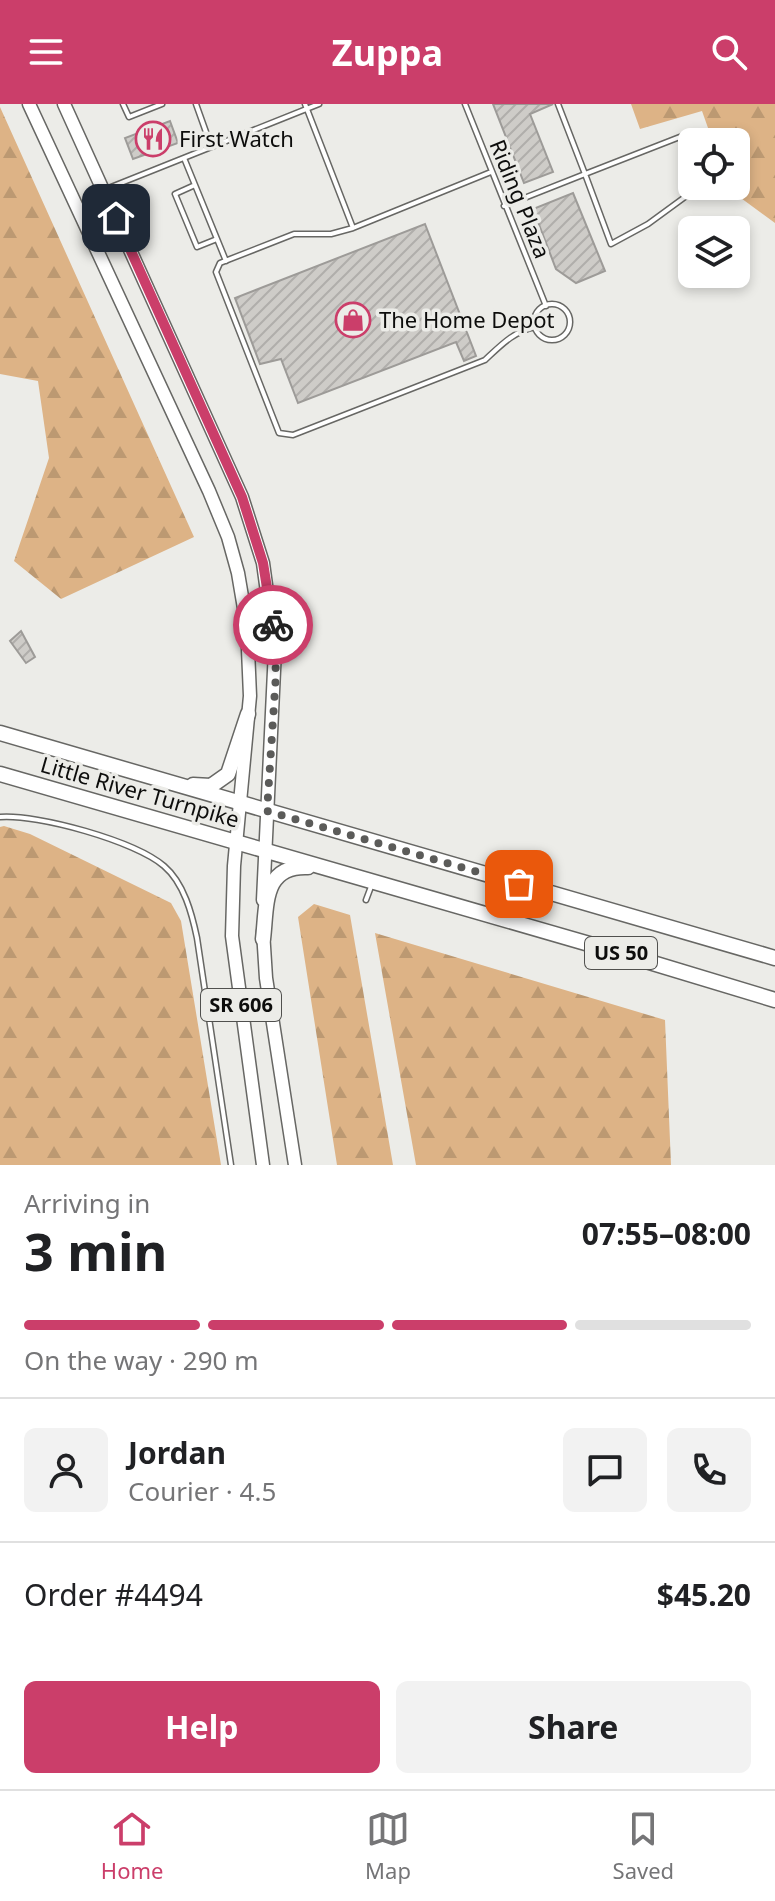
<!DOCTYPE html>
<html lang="en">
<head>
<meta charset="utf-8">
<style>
  body { margin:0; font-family:"Noto Sans",sans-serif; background:#f2f2f2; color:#202124; height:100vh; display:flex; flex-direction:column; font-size:30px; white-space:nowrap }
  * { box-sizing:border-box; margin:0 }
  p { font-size:26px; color:#757577 }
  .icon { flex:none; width:44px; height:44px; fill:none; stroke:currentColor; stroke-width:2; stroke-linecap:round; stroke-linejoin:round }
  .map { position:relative; height:1061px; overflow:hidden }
  .drawer { display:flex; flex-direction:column; background:#fff; flex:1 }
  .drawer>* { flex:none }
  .buttons { position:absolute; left:678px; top:24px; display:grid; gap:16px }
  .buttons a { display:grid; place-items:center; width:72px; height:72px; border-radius:12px; background:#fff; box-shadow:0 4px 12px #0003; font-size:40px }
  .pin { position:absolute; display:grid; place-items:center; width:68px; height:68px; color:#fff; margin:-34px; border-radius:16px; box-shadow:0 4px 12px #0006 }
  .courier { position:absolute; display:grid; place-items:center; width:80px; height:80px; margin:-40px; border:6px solid #cb3e6a; border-radius:50%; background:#fff; color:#222; box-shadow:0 2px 10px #0007 }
  .head em { font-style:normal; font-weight:700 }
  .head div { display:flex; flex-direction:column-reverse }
  .head { display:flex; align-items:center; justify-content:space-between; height:136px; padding:0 24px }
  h1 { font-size:52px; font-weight:700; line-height:60px }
  .bar { display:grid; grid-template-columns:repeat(4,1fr); gap:12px 8px; align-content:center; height:96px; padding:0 24px }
  .bar i { height:10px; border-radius:6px; background:#e0e0e0 }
  .bar .active { background:#cb3e6a }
  .bar p { grid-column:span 4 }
  .line { display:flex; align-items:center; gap:20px; padding:0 24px; border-top:2px solid #e0e0e0 }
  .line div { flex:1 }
  .round { display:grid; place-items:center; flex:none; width:84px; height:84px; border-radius:12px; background:#f2f2f2 }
  .button { display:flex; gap:16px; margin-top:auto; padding:16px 24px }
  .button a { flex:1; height:92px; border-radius:12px; background:#cb3e6a; color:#fff; font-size:32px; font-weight:700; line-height:92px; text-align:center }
  .button a+a { background:#f2f2f2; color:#202124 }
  header { display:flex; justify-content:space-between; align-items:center; height:104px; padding:0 24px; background:#cb3e6a; color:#fff; font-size:36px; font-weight:700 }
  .tabs { display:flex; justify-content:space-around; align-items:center; height:112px; border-top:2px solid #e0e0e0; background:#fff; font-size:22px; color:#757577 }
  .tabs a { display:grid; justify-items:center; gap:4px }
  .tabs .active { color:#cb3e6a }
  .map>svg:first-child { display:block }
</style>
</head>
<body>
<header><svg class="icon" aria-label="menu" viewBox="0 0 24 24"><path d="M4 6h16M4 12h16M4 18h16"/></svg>Zuppa<svg class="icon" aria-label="search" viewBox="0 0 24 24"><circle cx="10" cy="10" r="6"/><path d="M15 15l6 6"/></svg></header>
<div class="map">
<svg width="775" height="1061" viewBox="0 0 775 1061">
  <defs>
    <pattern id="forest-firs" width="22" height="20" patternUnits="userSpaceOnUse" patternTransform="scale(2)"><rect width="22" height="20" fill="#ddb386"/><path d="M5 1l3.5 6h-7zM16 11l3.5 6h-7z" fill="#bc9972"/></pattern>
    <pattern id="building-hatch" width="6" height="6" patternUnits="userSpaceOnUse" patternTransform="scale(2)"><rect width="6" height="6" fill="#ceccc8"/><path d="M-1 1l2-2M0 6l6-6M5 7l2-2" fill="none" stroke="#b0aeab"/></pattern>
  </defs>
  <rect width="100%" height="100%" fill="#ecece8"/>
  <path fill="url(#forest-firs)" d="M631,0H775V119L730,86L729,82H736V38H713L702,7L640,25Z
    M0,3L194,433L61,495L14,457L49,354L38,277L0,270Z
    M4,722L30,730L171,799L181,817L221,1061H0V723Z
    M314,800L350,811L393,1061H337L298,813Z
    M375,829L665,916L671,1061H416Z"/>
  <path fill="url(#building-hatch)" stroke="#9d9b98" stroke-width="2" d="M493,0H553L530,10L553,68L524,79Z
    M170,17L178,39L133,55L125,34Z
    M573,89L605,167L576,179L556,165L533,105Z
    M425,120L476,252L464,257L456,238L298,299L281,255L260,260L235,194Z
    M21,527L35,553L26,559L10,537Z"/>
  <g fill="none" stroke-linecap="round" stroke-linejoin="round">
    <g stroke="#676764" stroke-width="7">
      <path id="lane" d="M123,0L129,13L162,0
        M196,0L211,42
        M305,0L353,124
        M465,0L546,202
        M693,38L690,29L585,70L611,140L648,120L700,82
        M184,54L226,157
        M491,68L353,124L331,130H294L220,159L216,168L279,329L293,331L485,256C500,242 514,227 535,223
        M195,81L175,90L197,143L217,135
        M106,85L319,0
        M504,102L585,70L558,0
        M534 218a18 18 0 1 1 36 0a18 18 0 1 1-36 0Z
        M0,713C38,710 135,737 164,762C184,779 192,810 197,834L231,1061
        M366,796L372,780"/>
    </g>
    <g stroke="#676764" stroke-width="15">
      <path id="primary" d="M29,0L209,387L228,433L238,469L247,522L250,592L234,762L232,832L263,1061
        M64,0L242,393L263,459L275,546L263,796
        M263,827L266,874L295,1061"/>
    </g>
    <g stroke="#676764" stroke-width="17">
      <path id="highway" d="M0,629L775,854
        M0,670L603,844L775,896
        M193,681L211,682L228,670L248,610
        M263,835C267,802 262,761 308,763"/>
    </g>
    <use href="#lane" stroke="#fff" stroke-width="4"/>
    <use href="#primary" stroke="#fff" stroke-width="12"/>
    <use href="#highway" stroke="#fff" stroke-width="14"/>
  </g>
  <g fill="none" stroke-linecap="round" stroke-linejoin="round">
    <path stroke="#5b5b59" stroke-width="8" stroke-dasharray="0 14.4" d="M273,521L276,570L267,707L519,780"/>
    <path stroke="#cb3e6a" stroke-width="10" d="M116,114L242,393L263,459L273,521"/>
  </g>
  <defs>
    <g id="restaurant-ring" transform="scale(1.8)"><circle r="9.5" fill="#ecece8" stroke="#cb3e6a" stroke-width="1.5"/><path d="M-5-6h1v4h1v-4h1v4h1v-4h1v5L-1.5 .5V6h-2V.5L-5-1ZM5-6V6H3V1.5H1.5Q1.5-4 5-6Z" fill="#cb3e6a"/></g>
    <g id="shop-ring" transform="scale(1.8)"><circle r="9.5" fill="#ecece8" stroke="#cb3e6a" stroke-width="1.5"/><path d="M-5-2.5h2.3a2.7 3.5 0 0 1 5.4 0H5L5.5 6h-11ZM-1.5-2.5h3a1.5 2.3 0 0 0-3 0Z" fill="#cb3e6a"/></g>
  </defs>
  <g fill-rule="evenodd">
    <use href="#restaurant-ring" x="153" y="35"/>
    <use href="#shop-ring" x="353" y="216"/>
  </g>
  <g text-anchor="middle" stroke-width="7" stroke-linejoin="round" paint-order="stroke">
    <g fill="#ecece8" stroke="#50504e" stroke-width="2">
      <rect x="585" y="833" width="72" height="32" rx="6"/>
      <rect x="201" y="885" width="80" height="32" rx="6"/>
    </g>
    <g font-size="20" font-weight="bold" fill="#0d0d0c">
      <text x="621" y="856">US 50</text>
      <text x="241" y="908">SR 606</text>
    </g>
    <g font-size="22" fill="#0d0d0c" stroke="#ecece8" text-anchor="start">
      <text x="179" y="43">First Watch</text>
      <text x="379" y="224">The Home Depot</text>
    </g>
    <g font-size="22" fill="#0d0d0c" stroke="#ecece8">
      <text transform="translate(520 95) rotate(68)" y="8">Riding Plaza</text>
      <text transform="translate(140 688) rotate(16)" y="8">Little River Turnpike</text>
    </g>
  </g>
</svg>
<div class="buttons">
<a><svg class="icon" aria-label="locate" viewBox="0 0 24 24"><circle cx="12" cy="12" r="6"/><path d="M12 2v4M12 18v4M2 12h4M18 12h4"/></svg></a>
<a><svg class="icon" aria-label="layers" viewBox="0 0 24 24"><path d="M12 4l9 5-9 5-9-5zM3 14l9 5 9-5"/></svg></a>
</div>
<div class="pin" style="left:519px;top:780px;background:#ea580c"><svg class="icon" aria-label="bag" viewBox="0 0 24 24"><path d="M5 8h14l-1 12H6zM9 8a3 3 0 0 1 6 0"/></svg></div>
<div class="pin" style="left:116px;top:114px;background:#1f2937"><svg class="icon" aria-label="home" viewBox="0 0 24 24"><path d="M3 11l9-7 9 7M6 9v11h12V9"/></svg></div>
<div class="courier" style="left:273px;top:521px"><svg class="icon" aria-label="bike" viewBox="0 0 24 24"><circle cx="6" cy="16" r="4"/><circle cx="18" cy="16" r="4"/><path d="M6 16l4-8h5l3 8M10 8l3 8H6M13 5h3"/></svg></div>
</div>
<section class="drawer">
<div class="head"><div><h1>3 min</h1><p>Arriving in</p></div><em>07:55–08:00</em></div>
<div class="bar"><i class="active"></i><i class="active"></i><i class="active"></i><i></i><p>On the way · 290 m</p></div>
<div class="line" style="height:144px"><a class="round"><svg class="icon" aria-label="person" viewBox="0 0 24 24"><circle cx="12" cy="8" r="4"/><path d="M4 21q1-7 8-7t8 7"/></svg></a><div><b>Jordan</b><p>Courier · 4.5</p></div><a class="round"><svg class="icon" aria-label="chat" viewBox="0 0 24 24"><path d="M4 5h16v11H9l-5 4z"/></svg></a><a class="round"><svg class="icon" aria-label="phone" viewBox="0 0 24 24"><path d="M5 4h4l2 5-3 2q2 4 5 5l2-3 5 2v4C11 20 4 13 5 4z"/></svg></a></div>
<div class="line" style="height:104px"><div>Order #4494</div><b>$45.20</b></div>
<div class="button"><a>Help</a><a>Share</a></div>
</section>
<nav class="tabs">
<a class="active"><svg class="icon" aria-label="home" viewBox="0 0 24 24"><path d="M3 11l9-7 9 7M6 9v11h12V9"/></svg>Home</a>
<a><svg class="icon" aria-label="map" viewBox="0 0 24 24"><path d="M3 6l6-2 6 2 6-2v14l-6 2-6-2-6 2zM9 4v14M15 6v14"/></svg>Map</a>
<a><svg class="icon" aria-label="saved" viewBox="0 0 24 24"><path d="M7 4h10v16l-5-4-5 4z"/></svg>Saved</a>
</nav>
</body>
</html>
